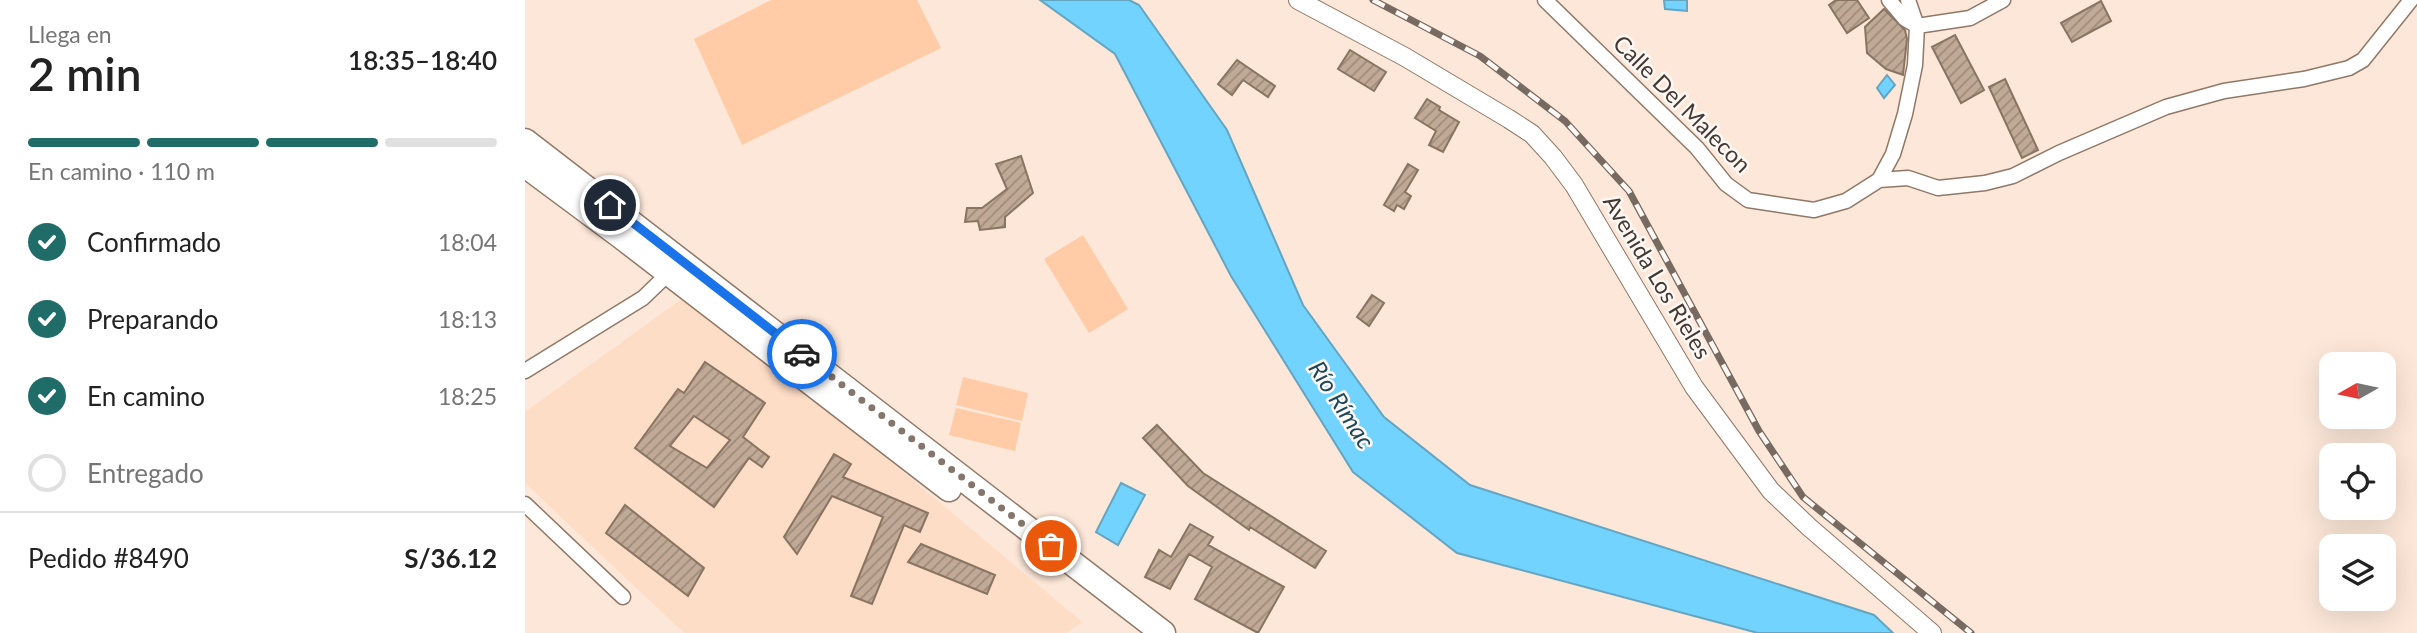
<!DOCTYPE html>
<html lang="es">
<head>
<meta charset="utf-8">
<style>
  body { margin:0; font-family:Lato,sans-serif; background:#f2f2f2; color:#222; height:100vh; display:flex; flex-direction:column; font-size:26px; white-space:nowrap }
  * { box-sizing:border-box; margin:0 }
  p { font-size:23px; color:#767676 }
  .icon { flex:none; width:38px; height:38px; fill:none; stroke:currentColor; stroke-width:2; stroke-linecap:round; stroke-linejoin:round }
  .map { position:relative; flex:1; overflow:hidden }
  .side { display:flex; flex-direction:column; background:#fff; width:525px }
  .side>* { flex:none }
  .needle { width:46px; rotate:261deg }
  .buttons { position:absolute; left:1794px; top:352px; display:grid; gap:14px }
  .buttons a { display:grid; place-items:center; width:77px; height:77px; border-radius:14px; background:#fff; box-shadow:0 7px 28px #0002; font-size:35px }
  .pin { position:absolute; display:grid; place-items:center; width:60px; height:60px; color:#fff; margin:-30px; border:4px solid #fff; border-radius:50%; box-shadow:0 2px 7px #0007 }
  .courier { position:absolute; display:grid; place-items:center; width:70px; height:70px; margin:-35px; border:5px solid #1a73e8; border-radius:50%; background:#fff; color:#222; box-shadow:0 2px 9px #0007 }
  .summary em { font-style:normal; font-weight:600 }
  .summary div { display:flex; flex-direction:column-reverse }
  .summary { display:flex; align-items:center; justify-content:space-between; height:119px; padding:0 28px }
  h1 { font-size:46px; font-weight:600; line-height:52px }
  .bar { display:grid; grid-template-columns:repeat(4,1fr); gap:10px 7px; align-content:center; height:84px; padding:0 28px }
  .bar i { height:9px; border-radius:5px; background:#e0e0e0 }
  .bar .current { background:#206c69 }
  .bar p { grid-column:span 4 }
  .line { display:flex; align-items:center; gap:18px; padding:0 28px; border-top:2px solid #e0e0e0 }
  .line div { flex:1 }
  ol { padding:0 28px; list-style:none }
  li { display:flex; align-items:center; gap:21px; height:77px }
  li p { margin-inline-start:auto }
  li .icon { padding:7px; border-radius:50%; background:#206c69; color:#fff; stroke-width:4 }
  li:last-child { color:#767676 }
  li i { width:38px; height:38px; border:4px solid #e0e0e0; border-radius:50% }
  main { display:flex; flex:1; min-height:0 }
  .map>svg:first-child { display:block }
</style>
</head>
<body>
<main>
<section class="side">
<div class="summary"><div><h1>2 min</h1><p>Llega en</p></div><em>18:35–18:40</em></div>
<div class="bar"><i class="current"></i><i class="current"></i><i class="current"></i><i></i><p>En camino · 110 m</p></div>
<ol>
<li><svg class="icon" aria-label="check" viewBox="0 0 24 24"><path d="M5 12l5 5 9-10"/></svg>Confirmado<p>18:04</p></li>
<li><svg class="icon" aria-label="check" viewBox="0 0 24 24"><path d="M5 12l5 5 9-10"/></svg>Preparando<p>18:13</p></li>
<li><svg class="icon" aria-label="check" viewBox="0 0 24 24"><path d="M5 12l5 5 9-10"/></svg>En camino<p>18:25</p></li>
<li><i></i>Entregado</li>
</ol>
<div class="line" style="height:91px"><div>Pedido #8490</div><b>S/36.12</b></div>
</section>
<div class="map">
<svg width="1892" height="633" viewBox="0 0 1892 633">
  <defs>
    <pattern id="building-hatch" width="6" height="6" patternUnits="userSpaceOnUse" patternTransform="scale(1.75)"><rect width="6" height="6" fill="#c0a996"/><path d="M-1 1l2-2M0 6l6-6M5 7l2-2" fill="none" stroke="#9e8b7b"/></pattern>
  </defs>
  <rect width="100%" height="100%" fill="#fce7d8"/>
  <path fill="#feddc6" d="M165,293L557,622L541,633H159L0,483V412Z"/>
  <path fill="#ffcca7" d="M246,0H392L416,48L217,145L169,39Z
    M558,235L603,309L564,333L519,259Z
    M438,377L503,393L497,421L431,405Z
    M431,408L496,423L490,451L424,435Z"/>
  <path fill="#72d3ff" stroke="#64a5c2" stroke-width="2" d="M515,0H604L614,5L702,130L778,305L859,417L945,485L1349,615L1368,633H1233L932,553L828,472L706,276L590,54Z
    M1139,0H1162V11L1140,9Z
    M1362,75L1370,85L1359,98L1352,88Z
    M596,483L620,495L593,545L571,532Z"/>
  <path fill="url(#building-hatch)" stroke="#897462" stroke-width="2" fill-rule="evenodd" d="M1311,0H1332L1344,18L1322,33L1304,5Z
    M1576,1L1586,21L1547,42L1536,23Z
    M1359,9L1380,30L1382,39L1378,75L1361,69L1342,53L1340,27Z
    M1430,35L1459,90L1436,103L1407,47Z
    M825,50L861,72L849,91L813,69Z
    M712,60L750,86L743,97L718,80L707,95L693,84Z
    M1480,79L1513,150L1497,158L1464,87Z
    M902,99L915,107L914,110L934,122L918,152L904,145L911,131L890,118Z
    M496,156L508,193L480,217V227L455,230L453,221L440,222L442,208H457L482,189L471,164Z
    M883,164L893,170L880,192L886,196L879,209L872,205L869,211L859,205Z
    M847,295L859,303L844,326L832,317Z
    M180,362L240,403L218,437L244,457L237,467L224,458L189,507L110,448L153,389L159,393ZM169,416L205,440L182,468L145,446Z
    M632,425L678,473L801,551L790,568L725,527L724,530L663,486L618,438Z
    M309,454L326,464L318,477L403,513L395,532L379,525L347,604L326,596L358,517L307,496L272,554L259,537Z
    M100,505L179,568L163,596L81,533Z
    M665,524L688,537L683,545L759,587L733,633L670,599L687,567L664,554L645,589L620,577L634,550L646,557Z
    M396,544L470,575L462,594L383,562Z"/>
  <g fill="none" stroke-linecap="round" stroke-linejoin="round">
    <g stroke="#8f7867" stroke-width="17">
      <path id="minor" d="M1020,0L1172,148L1201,184L1223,200L1289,210L1321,201L1354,180L1368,154L1380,114L1390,65L1392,26L1445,18L1478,0
        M1364,0L1380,19L1392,26L1383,0
        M1354,180L1383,178L1413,188L1460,183L1488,176L1534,153L1641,107L1699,91L1779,79L1824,68L1838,60L1886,0
        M0,371L118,298L148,269
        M0,504L98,597"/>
    </g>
    <g stroke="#8f7867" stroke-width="20">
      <path id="tertiary" d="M773,0L880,57L984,119L1007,134L1028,157L1049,185L1169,387L1246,491L1284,527L1407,633"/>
    </g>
    <g stroke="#8f7867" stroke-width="27">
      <path id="trunk" d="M0,141L638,633
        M0,165L97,237L424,489"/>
    </g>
    <use href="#minor" stroke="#fff" stroke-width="14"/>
    <use href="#tertiary" stroke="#fff" stroke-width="18"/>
    <use href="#trunk" stroke="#fff" stroke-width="24"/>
    <g stroke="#776a61" stroke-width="7">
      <path id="rail" d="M848,0L955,56L1040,121L1104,191L1234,431L1278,497L1446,633"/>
    </g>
    <use href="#rail" stroke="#fdf8f4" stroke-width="4.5" stroke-dasharray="13" stroke-linecap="butt"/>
  </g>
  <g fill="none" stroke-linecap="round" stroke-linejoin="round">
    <path stroke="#84766c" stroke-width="7" stroke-dasharray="0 12.6" d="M277,354L526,546"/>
    <path stroke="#1a73e8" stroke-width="9" d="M85,205L277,354"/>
  </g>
  <g text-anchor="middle" stroke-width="5" stroke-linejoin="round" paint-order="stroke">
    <g font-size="23" fill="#433932" stroke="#fdf8f4">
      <text transform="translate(1157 104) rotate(45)" y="8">Calle Del Malecon</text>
      <text transform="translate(1132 277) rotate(59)" y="8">Avenida Los Rieles</text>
    </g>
    <g font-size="24" font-style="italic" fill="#1e485a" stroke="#fdf8f4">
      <text transform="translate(816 405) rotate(57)" y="8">Río Rímac</text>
    </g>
  </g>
</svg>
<div class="buttons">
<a><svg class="needle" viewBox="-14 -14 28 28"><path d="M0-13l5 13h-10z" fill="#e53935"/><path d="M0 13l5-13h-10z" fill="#767676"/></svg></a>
<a><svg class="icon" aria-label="locate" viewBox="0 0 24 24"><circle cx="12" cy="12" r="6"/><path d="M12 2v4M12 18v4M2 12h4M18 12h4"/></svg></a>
<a><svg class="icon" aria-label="layers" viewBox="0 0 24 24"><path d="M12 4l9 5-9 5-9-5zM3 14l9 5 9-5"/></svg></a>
</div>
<div class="pin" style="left:526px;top:546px;background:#ea580c"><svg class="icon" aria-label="bag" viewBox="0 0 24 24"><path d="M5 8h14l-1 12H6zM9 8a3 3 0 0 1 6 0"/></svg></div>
<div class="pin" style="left:85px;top:205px;background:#1f2937"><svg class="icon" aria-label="home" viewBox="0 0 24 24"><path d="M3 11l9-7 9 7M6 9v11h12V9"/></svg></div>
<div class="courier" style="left:277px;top:354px"><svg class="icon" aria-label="car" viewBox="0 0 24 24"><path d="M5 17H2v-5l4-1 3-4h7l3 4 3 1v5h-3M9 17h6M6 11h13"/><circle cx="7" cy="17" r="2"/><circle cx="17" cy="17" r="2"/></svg></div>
</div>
</main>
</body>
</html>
